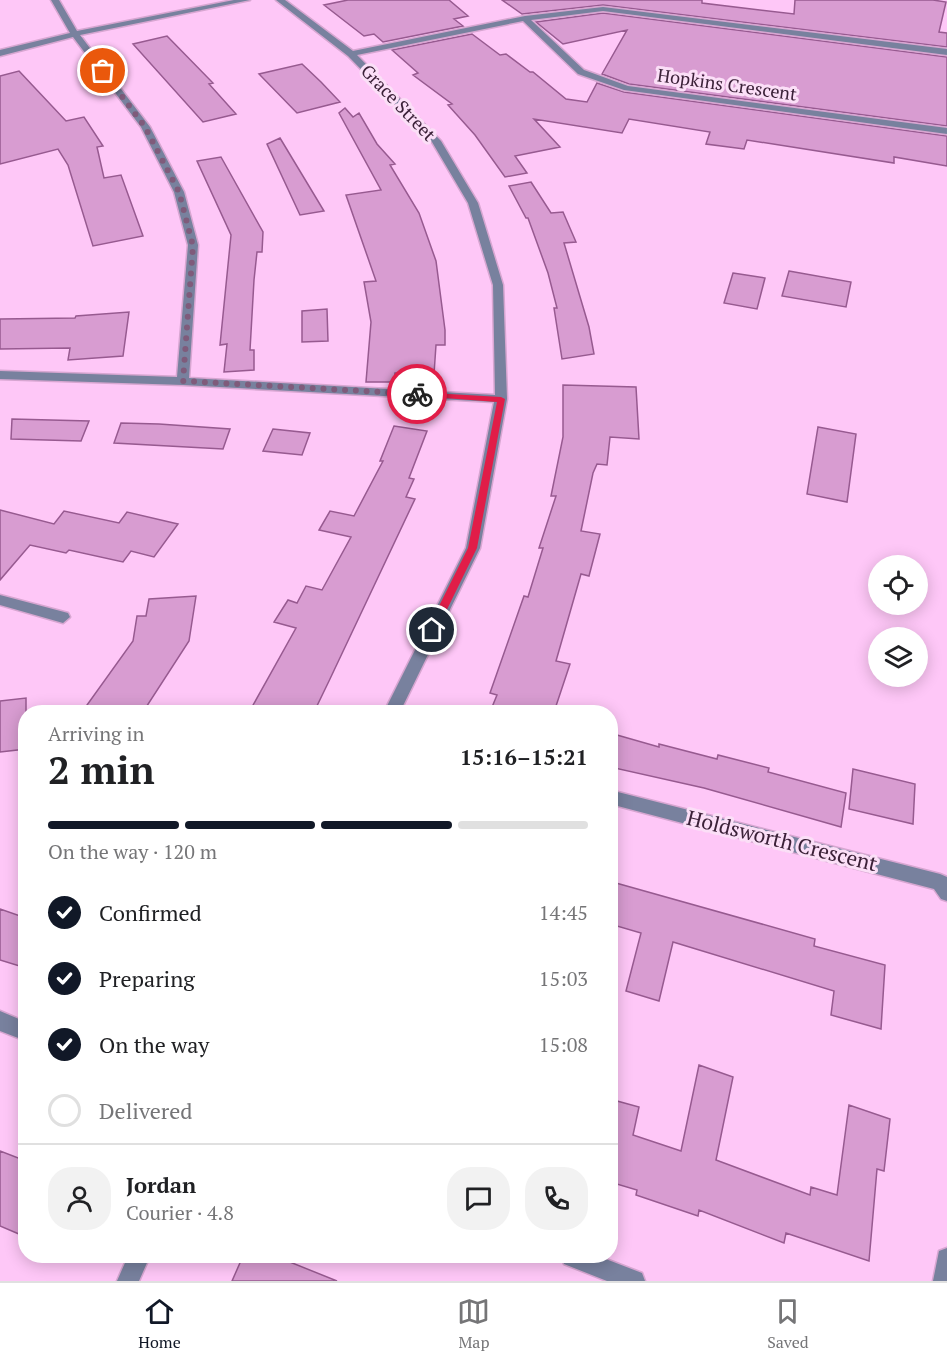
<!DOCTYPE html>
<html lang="en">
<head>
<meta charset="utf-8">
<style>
  body { margin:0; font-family:"PT Serif",serif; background:#f2f2f2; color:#202124; height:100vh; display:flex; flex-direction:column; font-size:22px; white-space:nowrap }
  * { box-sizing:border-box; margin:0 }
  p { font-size:20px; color:#757577 }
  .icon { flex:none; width:33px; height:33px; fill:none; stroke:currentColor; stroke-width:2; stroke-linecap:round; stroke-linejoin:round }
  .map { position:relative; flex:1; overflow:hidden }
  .sheet { position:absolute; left:18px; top:705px; width:600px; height:558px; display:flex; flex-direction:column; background:#fff; border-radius:24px; box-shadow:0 3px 15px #0003 }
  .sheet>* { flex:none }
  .controls { position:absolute; left:868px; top:555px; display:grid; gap:12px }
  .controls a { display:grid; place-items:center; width:60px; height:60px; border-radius:50%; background:#fff; box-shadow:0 3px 15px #0003; font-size:30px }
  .pin { position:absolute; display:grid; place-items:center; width:51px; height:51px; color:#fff; margin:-26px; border:3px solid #fff; border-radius:50%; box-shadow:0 2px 6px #0007 }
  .courier { position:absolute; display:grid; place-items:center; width:60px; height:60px; margin:-30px; border:4px solid #e11d48; border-radius:50%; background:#fff; color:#222; box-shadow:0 2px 8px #0007 }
  .overview em { font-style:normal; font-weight:600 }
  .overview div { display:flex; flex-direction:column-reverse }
  .overview { display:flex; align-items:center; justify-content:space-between; height:102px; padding:0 30px }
  h1 { font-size:39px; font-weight:600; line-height:45px }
  .bar { display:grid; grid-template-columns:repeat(4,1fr); gap:9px 6px; align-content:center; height:72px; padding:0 30px }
  .bar i { height:8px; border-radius:4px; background:#e0e0e0 }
  .bar .on { background:#111827 }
  .bar p { grid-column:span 4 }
  .line { display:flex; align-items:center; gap:15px; padding:0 30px; border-top:2px solid #e0e0e0 }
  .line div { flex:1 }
  .round { display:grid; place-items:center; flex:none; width:63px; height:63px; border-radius:24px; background:#f2f2f2 }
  ol { padding:0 30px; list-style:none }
  li { display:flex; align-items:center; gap:18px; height:66px }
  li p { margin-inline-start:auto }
  li .icon { padding:6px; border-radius:50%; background:#111827; color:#fff; stroke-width:4 }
  li:last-child { color:#757577 }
  li i { width:33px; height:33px; border:3px solid #e0e0e0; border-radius:50% }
  .menu { display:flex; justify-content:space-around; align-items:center; height:84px; border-top:2px solid #e0e0e0; background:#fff; font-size:16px; color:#757577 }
  .menu a { display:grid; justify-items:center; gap:3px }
  .menu .on { color:#111827 }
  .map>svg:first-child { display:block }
</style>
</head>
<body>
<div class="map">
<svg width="947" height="1281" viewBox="0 0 947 1281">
  <rect width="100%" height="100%" fill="#fec7f7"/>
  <path fill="#d89cd1" stroke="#975a90" stroke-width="1.5" d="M348,0H449L468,16L454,19L463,26L383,42L374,34L364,36L324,5Z
    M502,0H702V3L794,14L795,0H933L946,2L939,32L947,33V47L603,5L522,14Z
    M603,13L947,57V126L629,84L602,74L627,30L563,44L536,22Z
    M472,34L500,55L506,54L530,72H533L566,99L587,102L597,83L624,92L947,136V166L894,157V163L747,140L744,149L706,144L710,132L629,119L622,133L534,119L560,147L515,156L527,173L505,177L475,135L448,105L452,104L413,75L418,73L392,50Z
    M167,36L213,83L209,84L236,114L203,122L133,44Z
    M302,64L321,82L340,102L297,113L259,74Z
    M19,71L66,121L84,117L103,146L97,147L104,178L121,175L143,236L93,246L68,165L58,149L0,164V76Z
    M345,108L353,117L359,113L377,144L395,164L390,165L419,213L436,261L445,330V345H436L434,374L395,373L394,382H366L371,322L364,282L376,281L346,195L381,190L339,113Z
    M280,138L324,211L300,215L267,144Z
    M221,157L263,232L262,252H257L254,280L250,350H254V370L224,372L227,344L220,345L231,235L197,161Z
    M531,182L551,213L563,212L576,242L564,243L589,327L594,354L562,359L554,308H557L548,273L528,218H526L509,186Z
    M789,271L851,282L846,307L782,296Z
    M733,273L765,278L757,309L724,303Z
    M327,309L328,341L302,342V311Z
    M129,312L123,356L68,360L70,348L0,349V319L75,318L76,316Z
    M563,385L636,387L639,439L610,437L607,465L597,464L593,473L581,531L600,534L589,576L581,574L556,661L570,664L554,712H490L497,695L490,693L524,596L528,597L543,548H539L556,496H551L563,437Z
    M12,419L89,421L81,441L11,439Z
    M121,423L159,424L230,429L223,449L114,443Z
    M394,426L427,431L409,478L414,479L406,497L415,499L329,681L314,712H272L252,707L296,628L274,622L288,600L297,603L306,586L322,590L351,537L319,530L330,511L354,516L383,461H380Z
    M818,427L856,434L847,502L807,494Z
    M273,429L310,433L302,455L263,451Z
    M0,510L54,524L64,511L119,523L127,512L178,524L154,557L131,551L123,562L69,550L66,553L30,545L0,580Z
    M196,596L189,641L143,712H82L133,641L137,616H146L149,599Z
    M26,698V749L0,752V701Z
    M610,733L659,747V744L717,759L718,755L769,768L768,772L846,793L841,827L704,788L610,767Z
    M853,769L915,784L913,824L849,809Z
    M616,883L815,939L814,946L885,965L881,1029L831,1015L834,991L673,942L659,1001L626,991L641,933L610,924V903Z
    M0,909L26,918V968L0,960Z
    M699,1065L733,1077L716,1160L810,1195L811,1187L837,1195L849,1105L890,1119L884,1171L877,1169L869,1261L786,1233L784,1243L699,1210L698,1216L636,1195L637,1190L610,1182V1130L617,1101L639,1107L633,1135L681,1151Z
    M0,1151L26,1161V1237L0,1226Z
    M243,1256H275L337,1281H232Z"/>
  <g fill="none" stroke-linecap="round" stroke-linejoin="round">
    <g stroke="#d7a6d1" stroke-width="3">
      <path id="minor" d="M51,0H59L77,31L234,0H250L80,35L150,127L184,192L198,245L189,378L495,395L493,285L468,203L432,142L348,56L276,0H285L353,51L525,16L603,7L947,49V55L603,11L531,20L584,70L628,86L947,128V134L624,90L578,74L523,21L357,55L441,141L478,203L503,285L507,399L480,548L400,712H384L466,548L494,402L183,385L0,379V371L177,377L188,245L174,192L141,127L73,37L0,56V50L70,33Z
        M0,595L68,613L70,617L63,623L0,605Z
        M610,790L940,874L947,877V901L941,899L934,889L610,804Z
        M0,1011L26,1022V1041L0,1031Z
        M947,1248V1281H933L939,1251Z
        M128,1256H150L139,1281H117Z
        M561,1256H598L642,1273L645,1281H607L564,1264Z"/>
    </g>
    <use href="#minor" fill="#78819e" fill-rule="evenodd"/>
  </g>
  <path fill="#e11d48" d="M414,392L501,397L505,399L477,548L437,630L432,634L427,630L468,548L497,402L417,396Z"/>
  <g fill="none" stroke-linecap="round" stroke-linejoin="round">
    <path stroke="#7f5b7b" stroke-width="6" stroke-dasharray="0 10.8" d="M103,71L145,127L179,192L193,246L183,381L417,394"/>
  </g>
  <g text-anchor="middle" stroke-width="6" stroke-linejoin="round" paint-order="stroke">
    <g font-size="18" fill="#3b2138" stroke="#fbdff7">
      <text transform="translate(727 85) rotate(8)" y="6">Hopkins Crescent</text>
      <text transform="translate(398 103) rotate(46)" y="6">Grace Street</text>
    </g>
    <g font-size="21" fill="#3b2138" stroke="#fbdff7">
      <text transform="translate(782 841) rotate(14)" y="7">Holdsworth Crescent</text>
    </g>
  </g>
</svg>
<div class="controls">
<a><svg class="icon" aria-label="locate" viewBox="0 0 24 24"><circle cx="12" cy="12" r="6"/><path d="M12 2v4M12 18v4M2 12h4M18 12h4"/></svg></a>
<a><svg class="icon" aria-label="layers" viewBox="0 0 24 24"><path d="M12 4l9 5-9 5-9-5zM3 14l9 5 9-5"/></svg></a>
</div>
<div class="pin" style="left:103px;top:71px;background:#ea580c"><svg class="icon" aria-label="bag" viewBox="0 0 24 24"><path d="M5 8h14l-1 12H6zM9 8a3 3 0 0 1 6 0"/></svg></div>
<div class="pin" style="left:432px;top:630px;background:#1f2937"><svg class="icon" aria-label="home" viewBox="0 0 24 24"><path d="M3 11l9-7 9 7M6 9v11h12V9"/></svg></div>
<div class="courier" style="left:417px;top:394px"><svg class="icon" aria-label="bike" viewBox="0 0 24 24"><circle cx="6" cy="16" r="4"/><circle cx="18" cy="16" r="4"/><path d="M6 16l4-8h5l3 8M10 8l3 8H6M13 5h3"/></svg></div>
<section class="sheet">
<div class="overview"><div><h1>2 min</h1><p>Arriving in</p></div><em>15:16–15:21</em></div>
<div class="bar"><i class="on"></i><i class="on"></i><i class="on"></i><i></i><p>On the way · 120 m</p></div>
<ol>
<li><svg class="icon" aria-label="check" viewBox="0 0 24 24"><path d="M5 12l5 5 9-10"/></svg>Confirmed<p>14:45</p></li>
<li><svg class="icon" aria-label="check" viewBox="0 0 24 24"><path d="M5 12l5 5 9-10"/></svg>Preparing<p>15:03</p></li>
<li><svg class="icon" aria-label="check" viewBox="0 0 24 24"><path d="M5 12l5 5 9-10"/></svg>On the way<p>15:08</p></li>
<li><i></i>Delivered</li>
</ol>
<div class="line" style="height:108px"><a class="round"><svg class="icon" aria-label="person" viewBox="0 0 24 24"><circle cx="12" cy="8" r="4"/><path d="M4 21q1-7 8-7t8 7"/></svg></a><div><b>Jordan</b><p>Courier · 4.8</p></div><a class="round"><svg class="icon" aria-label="chat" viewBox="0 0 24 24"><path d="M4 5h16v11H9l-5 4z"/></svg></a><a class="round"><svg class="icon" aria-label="phone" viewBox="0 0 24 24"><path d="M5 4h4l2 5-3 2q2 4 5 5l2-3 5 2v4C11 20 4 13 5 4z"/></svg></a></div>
</section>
</div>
<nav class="menu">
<a class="on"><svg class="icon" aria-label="home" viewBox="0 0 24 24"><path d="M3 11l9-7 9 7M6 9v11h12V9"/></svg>Home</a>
<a><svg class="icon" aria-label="map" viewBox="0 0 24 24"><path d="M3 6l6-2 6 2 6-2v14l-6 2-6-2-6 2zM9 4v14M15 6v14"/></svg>Map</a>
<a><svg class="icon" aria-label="saved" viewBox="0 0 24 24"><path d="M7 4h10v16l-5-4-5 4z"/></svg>Saved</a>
</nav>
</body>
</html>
